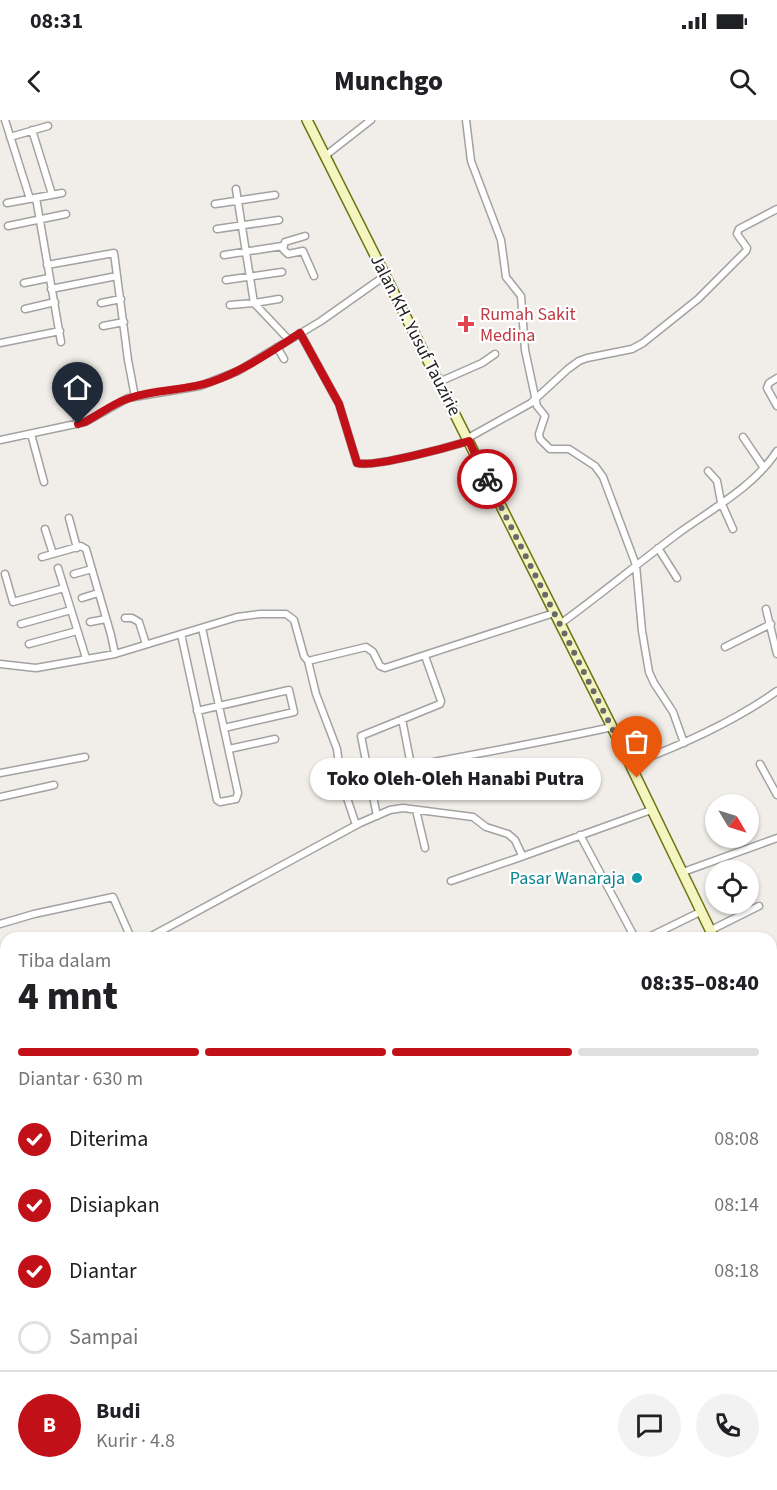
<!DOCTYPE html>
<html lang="id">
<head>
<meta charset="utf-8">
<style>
  body { margin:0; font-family:"Source Sans 3",sans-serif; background:#f2f2f2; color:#202124; height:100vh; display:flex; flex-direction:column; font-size:22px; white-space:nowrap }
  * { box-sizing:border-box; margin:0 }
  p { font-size:20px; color:#757577 }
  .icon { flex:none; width:33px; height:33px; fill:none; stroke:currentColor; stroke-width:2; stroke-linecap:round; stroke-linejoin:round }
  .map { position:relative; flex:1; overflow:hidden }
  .drawer { position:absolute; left:0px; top:812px; width:777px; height:560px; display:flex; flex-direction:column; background:#fff; border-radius:18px 18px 0 0; box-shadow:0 2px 4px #0004 }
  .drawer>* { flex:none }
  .needle { width:39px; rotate:128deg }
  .tools { position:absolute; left:705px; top:674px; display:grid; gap:12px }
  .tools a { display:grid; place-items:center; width:54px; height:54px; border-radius:50%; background:#fff; box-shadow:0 2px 4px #0004; font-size:30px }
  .pin { position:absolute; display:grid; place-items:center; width:51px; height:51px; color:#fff; margin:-62px -26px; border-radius:50% 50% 50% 0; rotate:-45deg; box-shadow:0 0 6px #0007 }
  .pin .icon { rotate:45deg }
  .courier { position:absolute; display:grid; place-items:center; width:60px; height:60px; margin:-30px; border:4px solid #c21019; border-radius:50%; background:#fff; color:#222; box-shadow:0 2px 8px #0007 }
  .bubble { position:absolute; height:42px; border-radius:21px; background:#fff; box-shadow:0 2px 4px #0004; font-size:20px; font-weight:800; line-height:42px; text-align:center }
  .summary em { font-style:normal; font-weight:800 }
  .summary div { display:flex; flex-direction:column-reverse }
  .summary { display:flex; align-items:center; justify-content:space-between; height:102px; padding:0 18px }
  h1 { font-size:39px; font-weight:800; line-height:45px }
  .bar { display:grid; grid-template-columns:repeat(4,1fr); gap:9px 6px; align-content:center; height:72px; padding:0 18px }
  .bar i { height:8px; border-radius:4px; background:#e0e0e0 }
  .bar .active { background:#c21019 }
  .bar p { grid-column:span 4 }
  .line { display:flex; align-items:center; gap:15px; padding:0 18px; border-top:2px solid #e0e0e0 }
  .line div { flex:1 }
  .round { display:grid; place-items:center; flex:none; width:63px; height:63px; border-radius:32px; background:#f2f2f2 }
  ol { padding:0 18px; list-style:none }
  li { display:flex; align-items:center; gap:18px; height:66px }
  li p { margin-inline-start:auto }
  li .icon { padding:6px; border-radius:50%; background:#c21019; color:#fff; stroke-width:4 }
  li:last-child { color:#757577 }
  li i { width:33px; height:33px; border:3px solid #e0e0e0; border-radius:50% }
  .status { display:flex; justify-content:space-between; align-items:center; height:42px; padding:0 30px; background:#fff; direction:ltr }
  .status svg { height:16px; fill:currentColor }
  header { display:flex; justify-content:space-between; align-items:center; height:78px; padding:0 18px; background:#fff; font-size:27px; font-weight:800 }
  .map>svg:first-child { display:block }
</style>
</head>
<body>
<div class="status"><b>08:31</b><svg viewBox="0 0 49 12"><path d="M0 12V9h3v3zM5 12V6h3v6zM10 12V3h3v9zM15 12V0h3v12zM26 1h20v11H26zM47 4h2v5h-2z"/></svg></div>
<header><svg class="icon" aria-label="back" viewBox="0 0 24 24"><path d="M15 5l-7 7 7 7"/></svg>Munchgo<svg class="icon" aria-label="search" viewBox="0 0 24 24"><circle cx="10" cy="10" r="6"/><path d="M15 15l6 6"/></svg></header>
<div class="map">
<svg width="777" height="1370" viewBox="0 0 777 1370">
  <rect width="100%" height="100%" fill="#f1eee9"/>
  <path fill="#cbf6cc" d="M777,962V1003L771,1006V965Z"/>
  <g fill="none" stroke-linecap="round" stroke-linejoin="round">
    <g stroke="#a2a2a2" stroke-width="9">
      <path id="street" d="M5,0L30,79
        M466,0L471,41L501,120L506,157L521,176L525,230L537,286L545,296L539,314L540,319L550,329H569L595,346L603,357L636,445L642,511L649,552L654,563L673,592L684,623
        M32,10L51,71
        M10,17L48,6
        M325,36L371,0
        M36,78L61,222
        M7,83L62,73
        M215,84L275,75
        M8,106L66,94
        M217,109L279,100
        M305,116L285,122L283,129L288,134L303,131L314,156
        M224,135L282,126
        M47,145L114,133L128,240L135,277
        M226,160L282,152
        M24,163L49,158
        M51,169L117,156
        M279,179L254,183L289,220
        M101,183L121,179
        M230,185L254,183L236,69
        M25,189L55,182
        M103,206L124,202
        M300,213L339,284L357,343C373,348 449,327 469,321
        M0,223L60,211
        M277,227L284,239
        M777,258L769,263L767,268L777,286
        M439,262L482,243L495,234
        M72,275L78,304
        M31,314L44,362
        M743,317L764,348
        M468,318L531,283L568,249L579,241L587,238L632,229L643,223L698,179L746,131L747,128L737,114L739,109L777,89
        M0,320L85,302L128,278L200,266L238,251L321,201L386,155
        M708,351L717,361L721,382L733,409
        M69,398L77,428
        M45,409L53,434
        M658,428L677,458
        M42,437L81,426L86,429L111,515L115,534
        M58,448L86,538
        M5,454L13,482L64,468
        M74,454L92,449
        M82,478L98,473
        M766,489L777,534
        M125,498H132L139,502L146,524
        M90,502L106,499
        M21,504L71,490
        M560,504C599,476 637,444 676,415C710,390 754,367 777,331
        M181,514L217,680L220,682L236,679L238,673L202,508
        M29,524L77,511
        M725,527L771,504
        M308,541L316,574L337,629L341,660L356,705
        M0,544L36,548L115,534L237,497L260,494H286L294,500L304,536L308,541L366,527L373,532L380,546L385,548L554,493
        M197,591L289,570L294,592L224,608
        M402,599L411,645
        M229,629L275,619
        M631,644C682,625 732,603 777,571
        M760,644L777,675
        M0,653L85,637
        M341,660C431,641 522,627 612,607
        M0,677L54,665
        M416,690L425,728
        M377,696L361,616L440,584L441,581L425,536
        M580,715L635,818
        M683,752L777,718
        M451,761L521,737
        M0,804L34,794L113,777L131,818
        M711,810L759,786
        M148,818L360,703L390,690L403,688L473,697L486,707L508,714L515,720L521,733V737L651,690
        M647,818L702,791
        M0,894L6,891
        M0,923L6,943
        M771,1033L777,1031
        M0,1108L6,1105
        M771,1175L777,1171
        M0,1268L6,1265
        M124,1365L125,1370
        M638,1365L657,1370
        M257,1370L258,1365
        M491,1370L492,1365
        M605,1370L607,1365
        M743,1370L744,1365"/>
    </g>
    <g stroke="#6d730e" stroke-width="12">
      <path id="secondary" d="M307,0L612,607L714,818
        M771,934L777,946"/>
    </g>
    <use href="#street" stroke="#fff" stroke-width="6"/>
    <use href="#secondary" stroke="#f5f5c2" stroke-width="9"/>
  </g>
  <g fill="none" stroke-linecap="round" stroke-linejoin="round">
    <path stroke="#6a6967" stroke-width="6" stroke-dasharray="0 10.8" d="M487,359L637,658"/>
    <path stroke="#c21019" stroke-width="8" d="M78,304L85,302C100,294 113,283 130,278C156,269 185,271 211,262C243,251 272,231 300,213L339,284L357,343C373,348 449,327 469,321L487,359"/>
  </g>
  <path fill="#e0444e" stroke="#fff" stroke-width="2" d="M463 195h6v6h6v6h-6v6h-6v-6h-6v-6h6z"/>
  <circle fill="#0f9aa8" stroke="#fff" stroke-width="2" cx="637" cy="758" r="6"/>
  <g text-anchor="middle" stroke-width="4.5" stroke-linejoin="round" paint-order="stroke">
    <g font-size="18" fill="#be3a42" stroke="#fff" text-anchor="start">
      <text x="480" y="200">Rumah Sakit<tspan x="480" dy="21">Medina</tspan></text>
    </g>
    <g font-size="18" fill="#212121" stroke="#fff">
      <text transform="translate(416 215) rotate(63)" y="6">Jalan KH. Yusuf Tauzirie</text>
    </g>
    <g font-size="18" fill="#0d838f" stroke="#fff" text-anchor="end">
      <text x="625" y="764">Pasar Wanaraja</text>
    </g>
  </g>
</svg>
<div class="tools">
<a><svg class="needle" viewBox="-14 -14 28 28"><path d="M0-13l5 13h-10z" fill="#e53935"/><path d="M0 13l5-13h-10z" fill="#757577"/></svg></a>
<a><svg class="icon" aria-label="locate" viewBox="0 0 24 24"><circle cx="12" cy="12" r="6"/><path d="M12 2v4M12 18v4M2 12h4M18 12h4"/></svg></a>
</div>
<div class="pin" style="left:637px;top:658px;background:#ea580c"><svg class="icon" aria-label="bag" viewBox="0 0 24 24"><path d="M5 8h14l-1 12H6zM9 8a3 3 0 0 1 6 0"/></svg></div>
<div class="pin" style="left:78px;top:304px;background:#1f2937"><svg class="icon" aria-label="home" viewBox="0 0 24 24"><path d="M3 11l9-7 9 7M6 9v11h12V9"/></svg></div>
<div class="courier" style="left:487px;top:359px"><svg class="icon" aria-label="bike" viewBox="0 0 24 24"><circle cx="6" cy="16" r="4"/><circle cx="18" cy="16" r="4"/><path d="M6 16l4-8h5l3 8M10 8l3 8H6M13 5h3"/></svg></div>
<div class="bubble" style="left:310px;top:638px;width:291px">Toko Oleh-Oleh Hanabi Putra</div>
<section class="drawer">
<div class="summary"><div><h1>4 mnt</h1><p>Tiba dalam</p></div><em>08:35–08:40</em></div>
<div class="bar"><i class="active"></i><i class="active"></i><i class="active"></i><i></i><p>Diantar · 630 m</p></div>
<ol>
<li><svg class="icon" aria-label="check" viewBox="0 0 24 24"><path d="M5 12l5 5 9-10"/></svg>Diterima<p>08:08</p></li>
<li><svg class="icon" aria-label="check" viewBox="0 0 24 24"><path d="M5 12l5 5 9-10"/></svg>Disiapkan<p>08:14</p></li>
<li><svg class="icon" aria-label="check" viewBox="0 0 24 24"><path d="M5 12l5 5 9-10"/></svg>Diantar<p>08:18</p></li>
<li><i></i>Sampai</li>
</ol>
<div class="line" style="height:108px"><b class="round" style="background:#c21019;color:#fff">B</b><div><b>Budi</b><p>Kurir · 4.8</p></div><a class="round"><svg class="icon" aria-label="chat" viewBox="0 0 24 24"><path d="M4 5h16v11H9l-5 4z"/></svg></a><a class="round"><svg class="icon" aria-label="phone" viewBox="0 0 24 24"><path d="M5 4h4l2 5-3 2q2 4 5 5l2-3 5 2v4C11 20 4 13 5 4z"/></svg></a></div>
</section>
</div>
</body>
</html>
